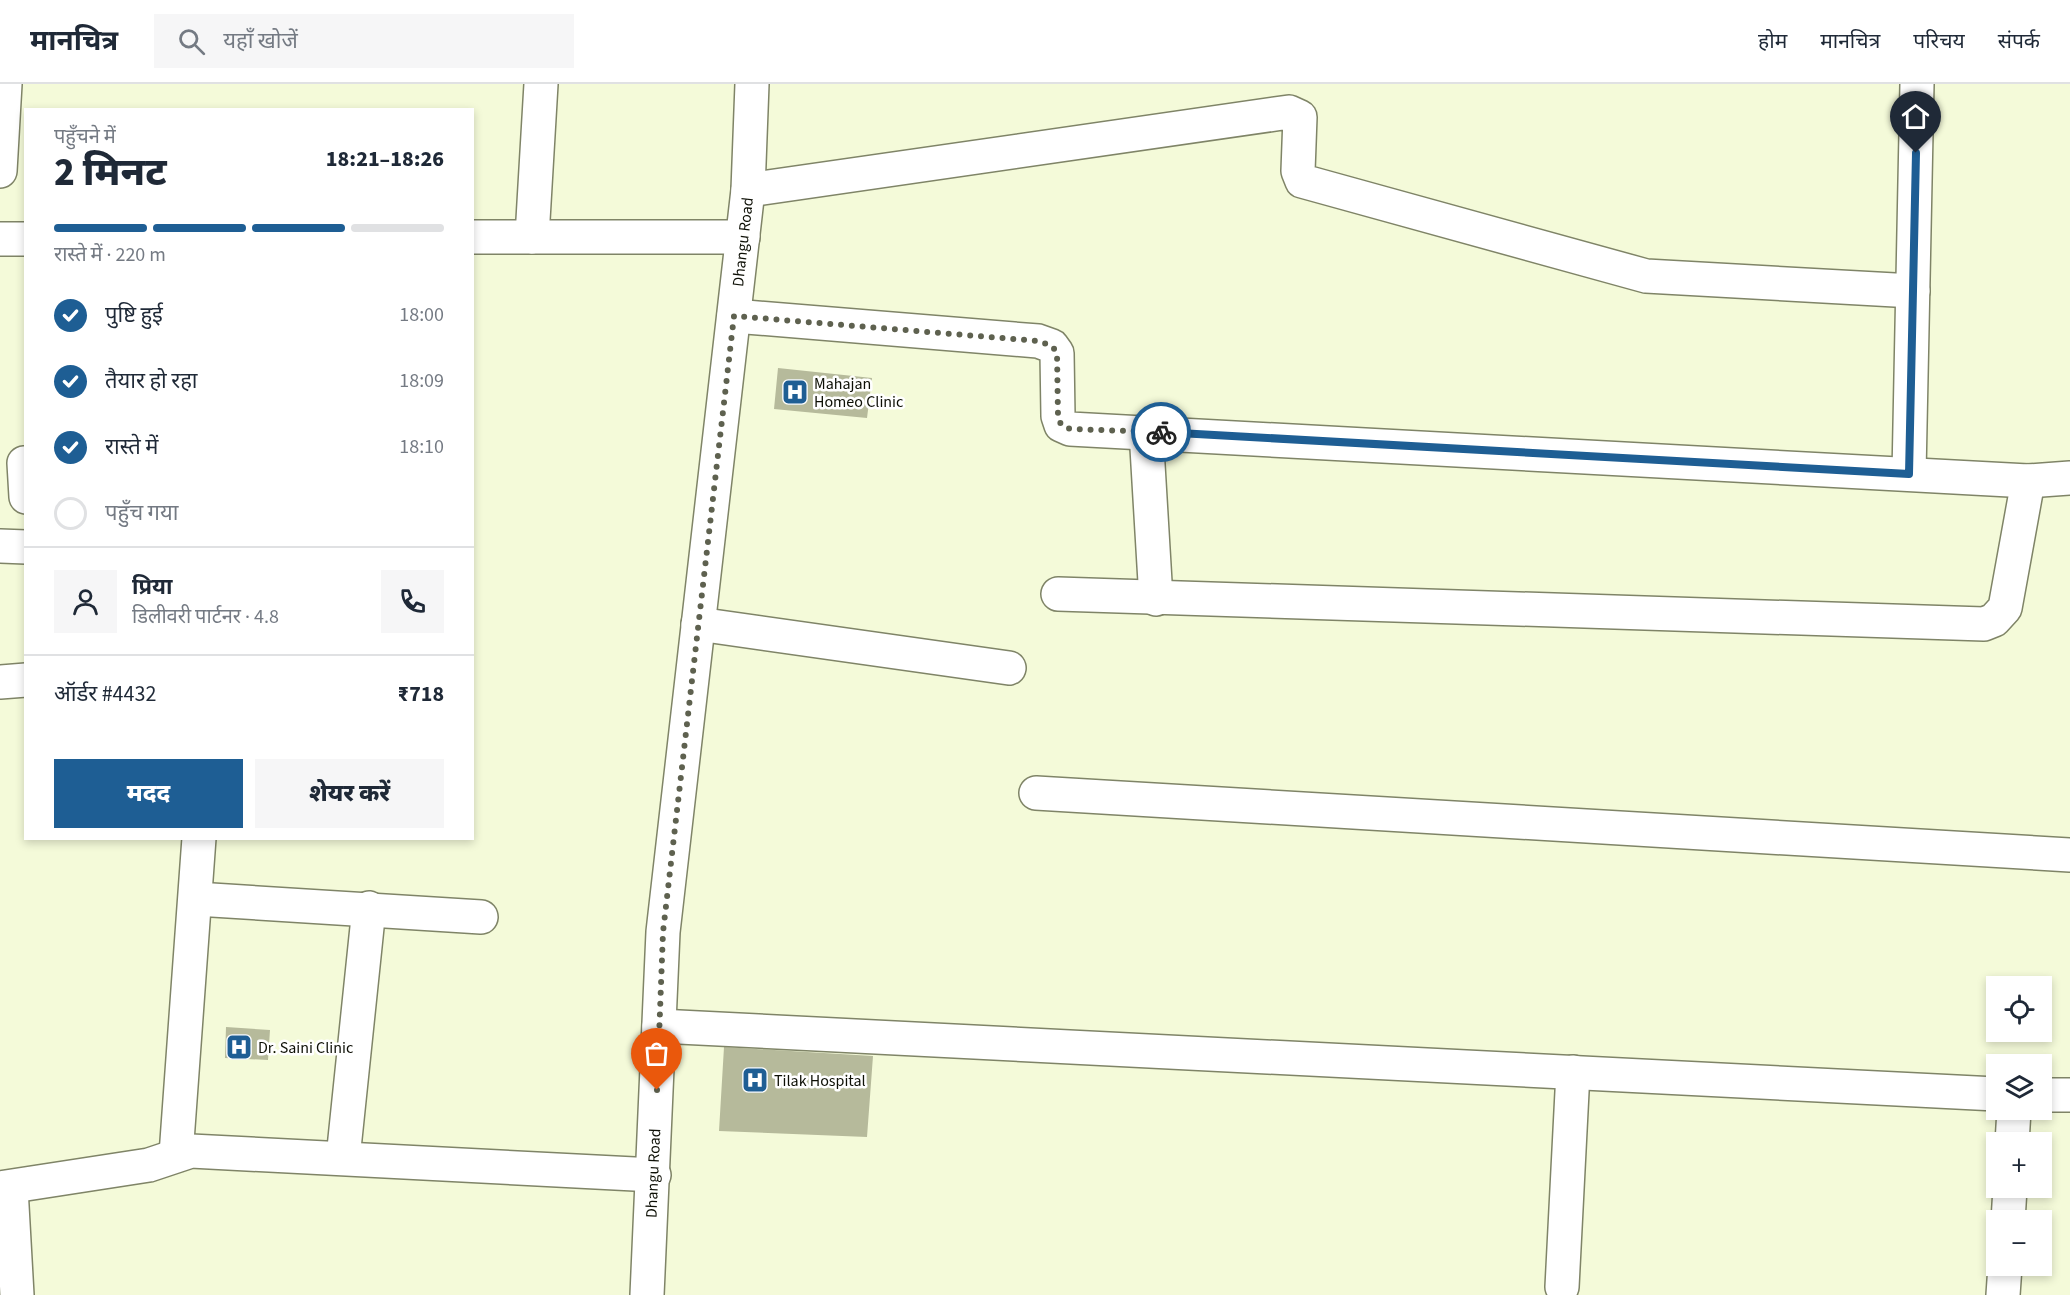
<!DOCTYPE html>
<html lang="hi">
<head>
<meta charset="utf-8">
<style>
  body { margin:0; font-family:"Source Sans 3","Noto Sans Devanagari",sans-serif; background:#f6f6f7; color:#1f2937; height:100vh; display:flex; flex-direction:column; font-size:22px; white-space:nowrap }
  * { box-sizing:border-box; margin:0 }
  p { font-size:20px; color:#747a83 }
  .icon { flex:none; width:33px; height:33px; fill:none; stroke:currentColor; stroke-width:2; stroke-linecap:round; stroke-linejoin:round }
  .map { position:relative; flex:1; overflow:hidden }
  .drawer { position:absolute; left:24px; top:24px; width:450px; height:732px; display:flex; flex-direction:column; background:#fff; border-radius:0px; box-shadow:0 3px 9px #0003 }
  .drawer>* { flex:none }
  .controls { position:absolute; left:1986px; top:892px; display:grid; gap:12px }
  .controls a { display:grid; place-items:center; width:66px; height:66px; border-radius:0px; background:#fff; box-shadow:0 3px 9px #0003; font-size:30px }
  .pin { position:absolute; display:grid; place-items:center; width:51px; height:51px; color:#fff; margin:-62px -26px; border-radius:50% 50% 50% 0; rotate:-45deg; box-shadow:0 0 6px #0007 }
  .pin .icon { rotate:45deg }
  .courier { position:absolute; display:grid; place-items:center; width:60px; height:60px; margin:-30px; border:4px solid #1e5e94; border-radius:50%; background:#fff; color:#222; box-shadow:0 2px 8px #0007 }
  .headline em { font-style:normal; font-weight:800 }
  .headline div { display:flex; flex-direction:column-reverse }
  .headline { display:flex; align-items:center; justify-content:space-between; height:102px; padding:0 30px }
  h1 { font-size:39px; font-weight:800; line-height:45px }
  .bar { display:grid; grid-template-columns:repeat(4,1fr); gap:9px 6px; align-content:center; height:72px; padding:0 30px }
  .bar i { height:8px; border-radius:4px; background:#e0e1e3 }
  .bar .active { background:#1e5e94 }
  .bar p { grid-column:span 4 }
  .line { display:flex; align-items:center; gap:15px; padding:0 30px; border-top:2px solid #e0e1e3 }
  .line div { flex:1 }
  .round { display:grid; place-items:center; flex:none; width:63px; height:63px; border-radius:0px; background:#f6f6f7 }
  ol { padding:0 30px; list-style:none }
  li { display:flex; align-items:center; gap:18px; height:66px }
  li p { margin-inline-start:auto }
  li .icon { padding:6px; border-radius:50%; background:#1e5e94; color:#fff; stroke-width:4 }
  li:last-child { color:#747a83 }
  li i { width:33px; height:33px; border:3px solid #e0e1e3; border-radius:50% }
  .cta { display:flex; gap:12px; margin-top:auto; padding:12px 30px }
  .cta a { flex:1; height:69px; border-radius:0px; background:#1e5e94; color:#fff; font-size:24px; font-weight:800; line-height:69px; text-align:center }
  .cta a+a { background:#f6f6f7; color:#1f2937 }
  header { display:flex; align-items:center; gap:36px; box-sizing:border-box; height:84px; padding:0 30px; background:#fff; border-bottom:2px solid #e0e1e3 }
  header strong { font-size:28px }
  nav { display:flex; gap:33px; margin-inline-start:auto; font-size:21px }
  .search { width:420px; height:54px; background:#f6f6f7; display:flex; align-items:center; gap:15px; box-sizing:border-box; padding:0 21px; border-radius:0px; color:#747a83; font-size:22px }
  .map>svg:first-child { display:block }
</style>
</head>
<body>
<header>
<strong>मानचित्र</strong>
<div class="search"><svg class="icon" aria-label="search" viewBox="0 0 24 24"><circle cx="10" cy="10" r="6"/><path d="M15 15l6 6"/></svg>यहाँ खोजें</div>
<nav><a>होम</a><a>मानचित्र</a><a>परिचय</a><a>संपर्क</a></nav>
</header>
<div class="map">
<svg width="2070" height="1211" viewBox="0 0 2070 1211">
  <rect width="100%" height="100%" fill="#f4fad9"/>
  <path fill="#b6ba9b" d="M778,284L872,294L867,334L774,325Z
    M226,943L270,946L268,976L225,974Z
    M724,963L873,972L867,1053L719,1047Z"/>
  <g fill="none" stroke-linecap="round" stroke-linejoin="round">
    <g stroke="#7f8467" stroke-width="36">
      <g id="minor">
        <path d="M0,87L5,0"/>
        <path d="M748,106L1289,28L1300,33L1298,87L1302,97L1646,192L1913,207"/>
        <path d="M472,153H743"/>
        <path d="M532,153L541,0"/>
        <path d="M0,155H26"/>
        <path d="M734,232L1038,257L1052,262L1057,269L1058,332L1061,341L1070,345L2028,397L2070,394"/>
        <path d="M1146,347L1156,515"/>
        <path d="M24,379L26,413"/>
        <path d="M1909,390L1917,0"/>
        <path d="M0,462L26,463"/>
        <path d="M1058,510L1984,540L1994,536L2005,524L2028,397"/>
        <path d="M698,540L1009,584"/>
        <path d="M0,598L26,596"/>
        <path d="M1036,709L2070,771"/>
        <path d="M196,815L481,833"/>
        <path d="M659,942L1996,1010"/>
        <path d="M2042,1011H2070"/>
        <path d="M2012,1059L2014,1026"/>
        <path d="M176,1071L199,754"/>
        <path d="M343,1074L369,824"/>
        <path d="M0,1104L149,1081L191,1067L654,1091"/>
        <path d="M11,1104L17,1211"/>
        <path d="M2008,1137L2010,1104"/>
        <path d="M1562,1203L1573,988"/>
        <path id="s1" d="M647,1211L663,848L748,106L752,0"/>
        <path d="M2003,1211L2005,1182"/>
      </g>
    </g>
    <use href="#minor" stroke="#fff" stroke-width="33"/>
  </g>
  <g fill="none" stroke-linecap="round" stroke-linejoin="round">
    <path stroke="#5e614f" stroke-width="6" stroke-dasharray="0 10.8" d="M657,1006L663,848L734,232L1038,257L1052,262L1057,269L1058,332L1061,341L1070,345L1161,348"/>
    <path stroke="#1e5e94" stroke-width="8" d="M1161,348L1909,390L1916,69"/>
  </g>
  <defs>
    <g id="hospital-square" transform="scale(1.35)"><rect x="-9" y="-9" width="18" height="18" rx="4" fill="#1e5e94" stroke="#fff"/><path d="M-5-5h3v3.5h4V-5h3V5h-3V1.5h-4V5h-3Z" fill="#fff"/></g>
  </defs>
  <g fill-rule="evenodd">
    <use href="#hospital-square" x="795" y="308"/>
    <use href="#hospital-square" x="239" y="963"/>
    <use href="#hospital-square" x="755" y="996"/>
  </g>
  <g text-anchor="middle" stroke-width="5" stroke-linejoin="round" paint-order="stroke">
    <g font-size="16" fill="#0d0f05" stroke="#fff">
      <text dy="6" stroke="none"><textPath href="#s1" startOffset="1058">Dhangu Road</textPath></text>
      <text dy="6" stroke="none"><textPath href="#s1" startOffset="122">Dhangu Road</textPath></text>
    </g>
    <g font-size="16" fill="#0d0f05" stroke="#fff" text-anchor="start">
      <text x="814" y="305">Mahajan<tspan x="814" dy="18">Homeo Clinic</tspan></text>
      <text x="258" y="969">Dr. Saini Clinic</text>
      <text x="774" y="1002">Tilak Hospital</text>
    </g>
  </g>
</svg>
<div class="controls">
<a><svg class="icon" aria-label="locate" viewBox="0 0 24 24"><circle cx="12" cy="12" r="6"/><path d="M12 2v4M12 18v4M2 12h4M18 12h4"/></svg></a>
<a><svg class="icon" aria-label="layers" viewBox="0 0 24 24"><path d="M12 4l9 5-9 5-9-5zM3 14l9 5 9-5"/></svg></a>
<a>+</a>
<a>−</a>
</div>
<div class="pin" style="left:657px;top:1006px;background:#ea580c"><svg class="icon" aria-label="bag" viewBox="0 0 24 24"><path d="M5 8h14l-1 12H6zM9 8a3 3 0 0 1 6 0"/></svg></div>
<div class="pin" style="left:1916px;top:69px;background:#1f2937"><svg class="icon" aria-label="home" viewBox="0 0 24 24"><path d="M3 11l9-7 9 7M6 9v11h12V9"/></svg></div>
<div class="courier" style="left:1161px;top:348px"><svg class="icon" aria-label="bike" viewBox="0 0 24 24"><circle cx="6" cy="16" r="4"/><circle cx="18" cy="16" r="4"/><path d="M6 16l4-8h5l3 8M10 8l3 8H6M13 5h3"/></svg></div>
<section class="drawer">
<div class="headline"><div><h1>2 मिनट</h1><p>पहुँचने में</p></div><em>18:21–18:26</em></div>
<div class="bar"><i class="active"></i><i class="active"></i><i class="active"></i><i></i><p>रास्ते में · 220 m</p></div>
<ol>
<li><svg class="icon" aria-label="check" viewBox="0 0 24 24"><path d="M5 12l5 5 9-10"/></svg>पुष्टि हुई<p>18:00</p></li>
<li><svg class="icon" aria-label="check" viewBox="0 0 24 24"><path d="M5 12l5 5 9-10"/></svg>तैयार हो रहा<p>18:09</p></li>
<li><svg class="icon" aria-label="check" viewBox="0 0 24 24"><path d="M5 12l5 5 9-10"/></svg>रास्ते में<p>18:10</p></li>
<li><i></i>पहुँच गया</li>
</ol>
<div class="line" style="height:108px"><a class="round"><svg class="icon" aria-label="person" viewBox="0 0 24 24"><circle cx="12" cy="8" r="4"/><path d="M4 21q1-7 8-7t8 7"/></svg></a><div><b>प्रिया</b><p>डिलीवरी पार्टनर · 4.8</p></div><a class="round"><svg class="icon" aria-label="phone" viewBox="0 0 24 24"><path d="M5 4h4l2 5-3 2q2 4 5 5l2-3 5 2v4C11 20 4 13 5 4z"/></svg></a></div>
<div class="line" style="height:78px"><div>ऑर्डर #4432</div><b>₹718</b></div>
<div class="cta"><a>मदद</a><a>शेयर करें</a></div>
</section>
</div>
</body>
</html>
